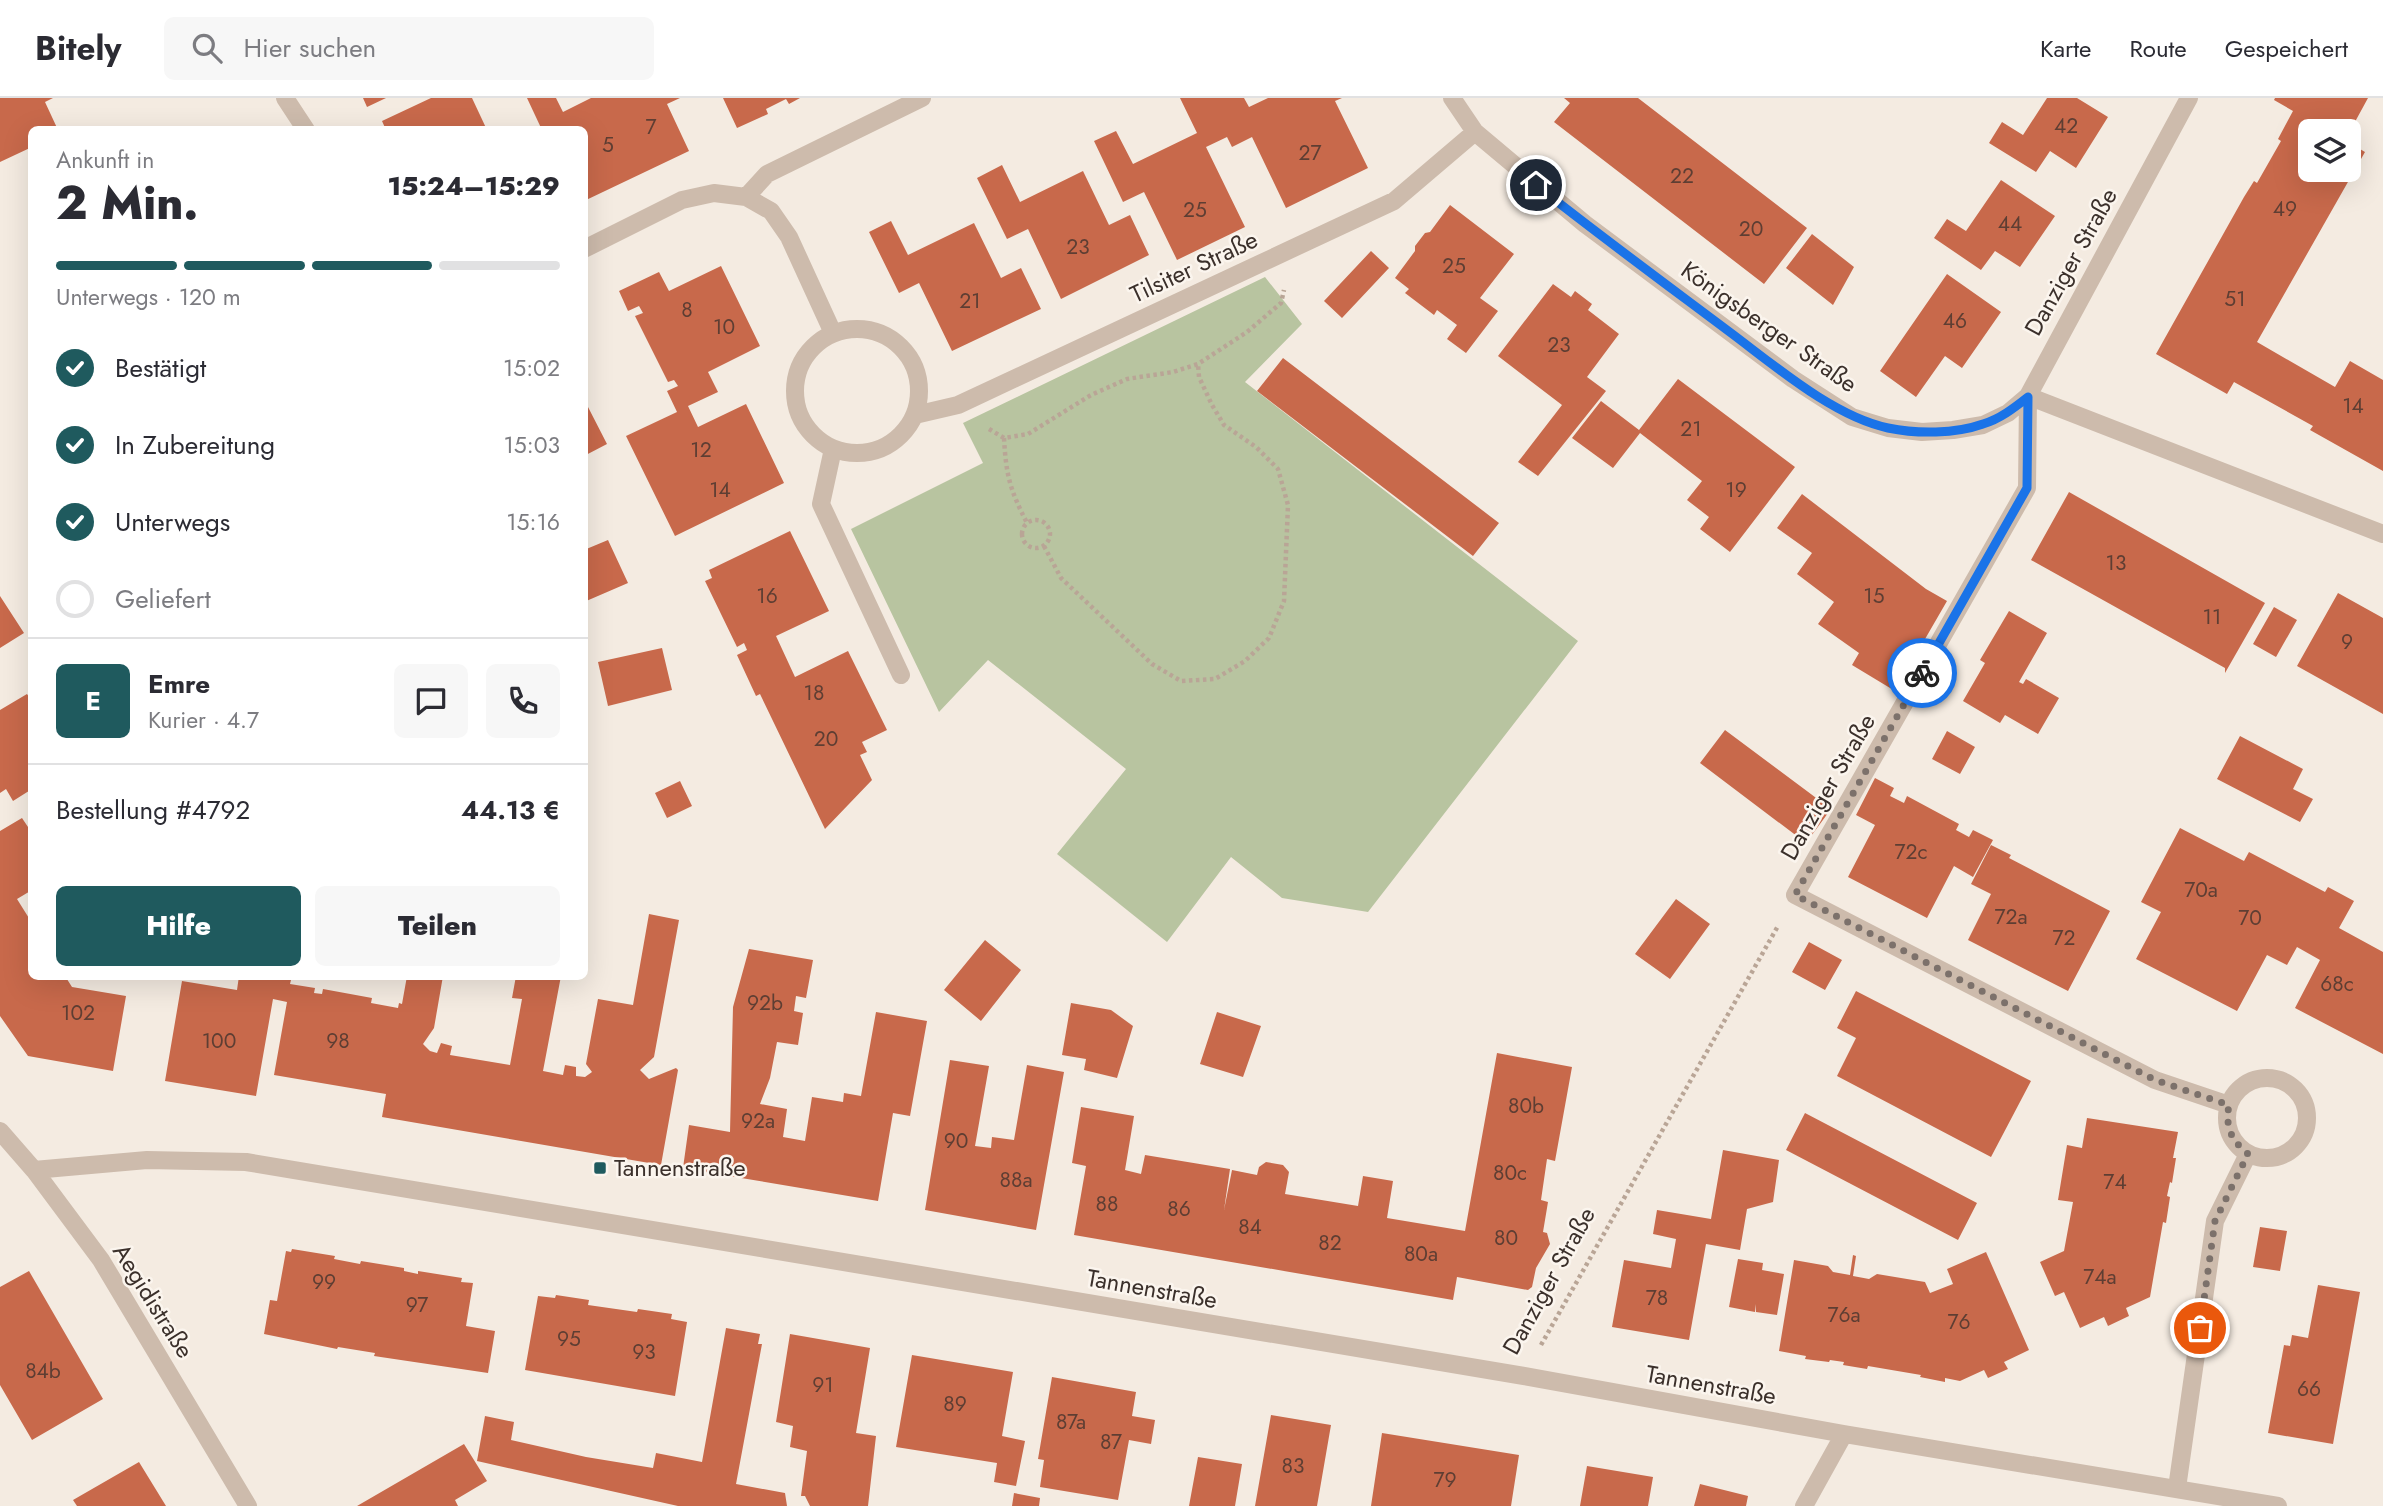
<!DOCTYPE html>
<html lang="de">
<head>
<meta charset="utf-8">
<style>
  body { margin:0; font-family:Jost,sans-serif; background:#f7f7f7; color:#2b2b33; height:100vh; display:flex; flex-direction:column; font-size:26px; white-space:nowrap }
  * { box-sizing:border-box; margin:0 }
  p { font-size:23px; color:#7c7c81 }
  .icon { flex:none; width:38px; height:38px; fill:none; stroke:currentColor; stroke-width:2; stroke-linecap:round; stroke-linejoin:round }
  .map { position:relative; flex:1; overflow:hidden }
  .panel { position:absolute; left:28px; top:28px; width:560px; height:854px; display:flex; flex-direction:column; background:#fff; border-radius:10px; box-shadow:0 7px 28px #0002 }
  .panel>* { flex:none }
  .buttons { position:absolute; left:2298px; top:21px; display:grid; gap:14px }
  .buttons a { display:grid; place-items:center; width:63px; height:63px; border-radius:10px; background:#fff; box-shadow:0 7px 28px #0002; font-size:35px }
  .pin { position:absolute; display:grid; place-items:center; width:60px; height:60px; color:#fff; margin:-30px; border:4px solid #fff; border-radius:50%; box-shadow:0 2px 7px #0007 }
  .courier { position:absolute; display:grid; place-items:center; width:70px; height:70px; margin:-35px; border:5px solid #1a73e8; border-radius:50%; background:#fff; color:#222; box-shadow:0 2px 9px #0007 }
  .summary em { font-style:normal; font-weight:800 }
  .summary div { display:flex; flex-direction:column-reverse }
  .summary { display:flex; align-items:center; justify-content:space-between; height:119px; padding:0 28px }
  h1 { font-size:46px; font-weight:800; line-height:52px }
  .bar { display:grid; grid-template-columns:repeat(4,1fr); gap:10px 7px; align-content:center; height:84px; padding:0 28px }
  .bar i { height:9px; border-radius:5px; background:#e1e1e2 }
  .bar .active { background:#1f5a5e }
  .bar p { grid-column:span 4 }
  .line { display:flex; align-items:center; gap:18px; padding:0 28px; border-top:2px solid #e1e1e2 }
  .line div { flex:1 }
  .round { display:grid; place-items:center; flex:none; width:74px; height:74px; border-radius:10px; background:#f7f7f7 }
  ol { padding:0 28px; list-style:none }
  li { display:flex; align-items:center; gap:21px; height:77px }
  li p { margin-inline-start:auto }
  li .icon { padding:7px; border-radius:50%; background:#1f5a5e; color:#fff; stroke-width:4 }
  li:last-child { color:#7c7c81 }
  li i { width:38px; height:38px; border:4px solid #e1e1e2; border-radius:50% }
  .primary-button { display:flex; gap:14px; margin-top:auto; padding:14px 28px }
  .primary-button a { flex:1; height:80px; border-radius:10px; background:#1f5a5e; color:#fff; font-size:28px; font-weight:800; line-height:80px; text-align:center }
  .primary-button a+a { background:#f7f7f7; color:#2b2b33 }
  header { display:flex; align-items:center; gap:42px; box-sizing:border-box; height:98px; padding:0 35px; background:#fff; border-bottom:2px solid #e1e1e2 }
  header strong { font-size:33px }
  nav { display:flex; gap:38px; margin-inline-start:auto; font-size:24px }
  .search { width:490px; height:63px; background:#f7f7f7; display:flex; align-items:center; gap:18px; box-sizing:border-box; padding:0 24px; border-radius:10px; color:#7c7c81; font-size:26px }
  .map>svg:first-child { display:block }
</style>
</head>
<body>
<header>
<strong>Bitely</strong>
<div class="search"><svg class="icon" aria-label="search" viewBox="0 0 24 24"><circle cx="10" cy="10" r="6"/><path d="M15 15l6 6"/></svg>Hier suchen</div>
<nav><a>Karte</a><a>Route</a><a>Gespeichert</a></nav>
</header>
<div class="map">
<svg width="2383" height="1408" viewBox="0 0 2383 1408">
  <rect width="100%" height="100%" fill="#f4ebe1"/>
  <path fill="#b8c4a0" d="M1265,179L1302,226L1245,284L1578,543L1368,814L1282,800L1231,759L1167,844L1057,756L1126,671L988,562L939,614L851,431L983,365L963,325Z"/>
  <path fill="#c8694b" d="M0,0H53L45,4L58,32H32V49L0,64Z
    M363,0H386L367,9Z
    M431,0H472L487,32H386L382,23Z
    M527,0H556L563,14L591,0H680L667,6L689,53L584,103V32H542Z
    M723,0H800L789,6L786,1L766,11L768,16L737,30Z
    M1180,0H1244L1249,9L1268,0H1342L1335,3L1368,70L1286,110L1252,39L1232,49L1227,39L1206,49L1245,129L1177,162L1144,94L1123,104L1094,43L1116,33L1133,66L1197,35Z
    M1564,0H1638L1807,130L1764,186L1554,24L1570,5Z
    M2047,0H2077L2108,19L2076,70L2050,53L2036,74L1989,45L2002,24L2023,37Z
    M2275,0H2368L2350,33H2310V72H2348V44L2365,54L2257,244L2335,289L2350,263L2383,282V373L2310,332L2313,328L2234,284L2227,296L2156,256L2244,99L2254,83L2257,85L2281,43L2278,41L2293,13L2274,2Z
    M1002,67L1020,104L1083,73L1109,127L1130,117L1149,157L1061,201L1028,131L1007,141L977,80Z
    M2001,82L2055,118L2020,169L1995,153L1981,172L1934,140L1947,121L1966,133Z
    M1450,107L1514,156L1480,200L1498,213L1466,255L1447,241L1457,227L1437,212L1434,217L1405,195L1409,191L1395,180L1415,153V148L1425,135L1430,134Z
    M891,123L908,157L974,125L1001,180L1021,170L1041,211L952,253L919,185L899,195L869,134Z
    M1812,136L1854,169L1833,207L1786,170Z
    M1371,153L1389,170L1342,220L1324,203Z
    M721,168L760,248L708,274L718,294L688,308L698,329L746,306L784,385L675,438L626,338L677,314L667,293L678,288L674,282L668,284L635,218L643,215L639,208L628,213L619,193L659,174L669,193Z
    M1947,176L2001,214L1962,270L1945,258L1916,299L1880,273Z
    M1553,186L1571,199L1575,193L1592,206L1588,212L1619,236L1587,279L1606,293L1538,378L1518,364L1562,307L1498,258Z
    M1283,260L1499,425L1473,458L1257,293Z
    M1678,281L1795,369L1730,454L1700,431L1709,419L1687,402L1702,383L1640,335L1613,370L1572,340L1601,303L1639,332Z
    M588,309L607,346L584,358V310Z
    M2069,394L2265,505L2225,575V570L2031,462Z
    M1802,396L1926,491L1947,503L1895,593L1852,567L1859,555L1818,526L1834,504L1797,476L1812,455L1777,430Z
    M790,433L829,513L776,538L795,579L848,553L887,632L862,644L867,654L860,657L872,682L825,731L760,596L756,598L737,557L747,552L744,545L737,549L705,483L712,480L709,472Z
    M608,442L628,485L584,504V452Z
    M2338,495L2383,520V616L2297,568Z
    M0,498L24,535L0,550Z
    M2274,509L2297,522L2276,559L2253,546Z
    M2009,513L2047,535L2019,584L2023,586L2026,581L2059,600L2038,636L2005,617L2000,625L1963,603L1985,565L1980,562Z
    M662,550L672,592L608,608L598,564Z
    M27,596L32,603V691L13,703L6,691L0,695V612Z
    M1725,632L1831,711L1806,745L1700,665Z
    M1947,633L1975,649L1960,676L1932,661Z
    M2240,638L2303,671L2293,691L2313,701L2300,724L2217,681Z
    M1875,680L1894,690L1890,698L1904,705L1907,698L1959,726L1956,732L1969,739L1973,732L1993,742L1973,779L1954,768L1927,820L1848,779L1875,727L1856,717Z
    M680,683L692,708L667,720L655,695Z
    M22,720L32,735V792L17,801L32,825V878H65L72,889L126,898L113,973L28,958L0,918V733Z
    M2180,730L2244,763L2249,754L2325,794L2328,789L2354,803L2339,830L2383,854V956L2295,910L2320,862L2297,849L2287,867L2267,857L2237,913L2136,861L2161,814L2141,804Z
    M1991,747L2011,757L2009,760L2110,813L2068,893L1968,842L1991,796L1971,786Z
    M1676,801L1710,826L1670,881L1635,856Z
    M649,816L679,822L654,959L640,972L649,981L676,970L678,972L661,1067L382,1019L386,996L274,977L287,904L273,901L256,998L165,983L182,883L237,892L239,878H292L290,886L315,890L314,895L322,896L323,891L372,900L371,905L398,910L399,905L402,906L407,878H443L434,930L423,946L430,953L437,955L441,945L452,948L450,957L510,967L522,901L512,900L516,878H561L543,973L563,977L565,967L576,969V978L585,979L592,974L586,966L598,901L633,907Z
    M985,842L1021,872L981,923L944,892Z
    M1809,844L1842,862L1825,892L1792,874Z
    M749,851L813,862L806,900L796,898L794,913L803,915L798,947L777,944L770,980L760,1006L787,1011L783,1039L805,1043L812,999L843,1004L844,995L861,998L876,914L927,923L910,1018L893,1015L878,1103L729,1078V1071L728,1078L683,1070L689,1027L730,1034L733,909Z
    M1856,893L2031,983L1991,1059L1837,978L1856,940L1837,930Z
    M1071,905L1111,912L1133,928L1117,980L1084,972L1086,961L1062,957Z
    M1217,914L1261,928L1243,979L1200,966Z
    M1497,955L1572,969L1555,1063L1547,1061L1541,1102L1548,1104L1543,1134L1547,1135L1550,1146L1536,1170L1532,1189L1528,1192L1457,1179L1453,1202L1074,1137L1086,1068L1072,1065L1081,1009L1134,1018L1125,1072L1141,1076L1145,1057L1230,1071L1224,1112L1232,1072L1257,1077L1259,1069L1266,1064L1283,1067L1289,1074L1285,1096L1358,1108L1363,1078L1393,1083L1387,1120L1465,1133Z
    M950,962L989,968L975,1048L991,1050L992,1039L1014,1042L1027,967L1064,974L1036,1132L925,1112Z
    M1805,1015L1977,1105L1958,1142L1786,1052Z
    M2087,1020L2178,1034L2173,1060H2176L2172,1085L2170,1084L2167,1098L2170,1099L2166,1125L2163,1124L2150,1199L2126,1210L2129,1218L2108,1228L2104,1219L2080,1230L2064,1194L2055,1198L2040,1164L2064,1153L2073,1104L2058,1102L2067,1047L2082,1050Z
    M1723,1052L1779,1062L1773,1104L1747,1111L1740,1152L1706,1146L1689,1242L1612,1229L1624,1162L1671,1170L1676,1141L1653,1136L1657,1112L1711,1121Z
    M2260,1129L2287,1133L2280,1173L2253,1169Z
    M292,1151L335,1158L334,1161L360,1166L361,1163L404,1170V1173L418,1176V1173L462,1180L461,1184L473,1185L466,1228L495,1233L488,1275L374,1258L375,1255L338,1249L337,1251L264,1236L270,1202L277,1203L286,1153L291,1154Z
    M1986,1154L2029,1252L2004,1264L2008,1271L1988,1280L1984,1272L1960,1283L1945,1280V1284L1920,1279L1921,1277L1868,1268L1867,1271L1843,1267L1844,1264L1830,1262L1829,1264L1805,1261L1806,1258L1779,1253L1794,1162L1828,1168L1833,1174L1850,1177L1853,1157L1856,1158L1853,1178L1869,1181L1877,1176L1925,1184L1930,1195L1953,1186L1947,1171Z
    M1738,1161L1763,1165L1762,1172L1784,1176L1777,1217L1756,1214V1206L1755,1214L1729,1209Z
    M29,1173L103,1301L32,1342L0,1287V1189Z
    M2318,1187L2360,1194L2333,1346L2268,1335L2284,1247L2290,1248L2292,1237L2308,1240Z
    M556,1197L589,1202L588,1207L637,1214L638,1211L672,1216L671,1221L687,1224L675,1298L525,1272L538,1198L555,1200Z
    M726,1230L760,1236L758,1246H762L736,1386L785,1395L787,1408H678L477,1363L485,1318L514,1324L511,1342L586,1359L653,1370L656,1355L702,1364Z
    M790,1236L870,1250L856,1335L876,1338L868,1408H810L805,1398H801L807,1353L790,1349L793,1328L776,1324Z
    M912,1257L1013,1274L1002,1338L1025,1343L1016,1388L994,1384L997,1365L896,1349Z
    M1052,1279L1136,1294L1132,1318L1155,1322L1151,1346L1129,1342L1118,1402L1040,1389L1044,1362L1038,1361Z
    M1271,1317L1331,1327L1317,1408H1255Z
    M1382,1335L1519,1357L1511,1408H1371Z
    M464,1346L487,1383L455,1402L458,1408H357Z
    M1198,1359L1242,1366L1235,1408H1189Z
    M139,1364L166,1408H77L73,1402Z
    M1587,1368L1653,1379L1648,1408H1580Z
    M1700,1386L1748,1398L1746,1408H1694Z
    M1014,1395L1040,1400L1039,1408H1012Z"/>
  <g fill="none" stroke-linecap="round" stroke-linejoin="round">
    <path stroke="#b9a596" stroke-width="4.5" stroke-dasharray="3.5 3.5" stroke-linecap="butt" d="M989,331L1004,340L1028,336L1091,297L1127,281L1173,274L1198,266L1247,234L1281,205L1284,192
      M1004,340C1006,377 1010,392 1027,425
      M1022 436a14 14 0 1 1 28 0a14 14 0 1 1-28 0Z
      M1044,448L1061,480L1152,566L1181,583L1215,581L1245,563L1269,540L1284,503L1288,407L1278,371L1256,349L1224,327L1212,307L1199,279L1198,266
      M1541,1247L1778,828"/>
    <path stroke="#cdbbac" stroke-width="18" d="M285,0L306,32
      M1452,0L1475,34L1585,126L1793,281L1852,319L1888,330L1922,334L1953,332L1983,327L2008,315L2028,298
      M2189,0L2028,298L2027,390L1795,797L2155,982L2229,1007
      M746,99L767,76L922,0
      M584,151L682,102L714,95L746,99L771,113L789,139L833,235
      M795 293a62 62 0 1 1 124 0a62 62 0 1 1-124 0Z
      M2028,298L2383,436
      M915,317L958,307L1394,103L1475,34
      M833,351L821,406L901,577
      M2227 1020a40 40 0 1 1 80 0a40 40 0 1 1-80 0Z
      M0,1033L34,1072L101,1162L248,1408
      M34,1072L147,1062L246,1064L1524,1278L1844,1336L2278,1408
      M2177,1390L2215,1123L2248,1056
      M1804,1408L1844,1336"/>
  </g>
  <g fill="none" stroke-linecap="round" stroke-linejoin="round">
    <path stroke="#7c716b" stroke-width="7" stroke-dasharray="0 12.6" d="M1922,575L1795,797L2155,982L2229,1007C2225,1029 2231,1042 2248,1056L2215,1123L2200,1230"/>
    <path stroke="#1a73e8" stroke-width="9" d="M1536,87C1599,137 1663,184 1727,232C1773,266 1832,318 1888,330C1917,336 1955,336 1983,326C2000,321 2014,310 2028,299L2027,390L1922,575"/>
  </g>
  <rect fill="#1f5a5e" stroke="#fbf5ee" stroke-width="2.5" x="593" y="1063" width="14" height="14" rx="3.5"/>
  <g text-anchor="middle" stroke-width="5" stroke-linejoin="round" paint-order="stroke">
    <g font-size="21" fill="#5e3e33">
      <text x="2066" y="35">42</text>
      <text x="651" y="36">7</text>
      <text x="608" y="54">5</text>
      <text x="1310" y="62">27</text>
      <text x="1682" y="85">22</text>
      <text x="2285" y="118">49</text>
      <text x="1195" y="119">25</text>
      <text x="2010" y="133">44</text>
      <text x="1751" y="138">20</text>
      <text x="1078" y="156">23</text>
      <text x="1454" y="175">25</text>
      <text x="2235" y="208">51</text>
      <text x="970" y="210">21</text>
      <text x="687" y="219">8</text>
      <text x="1955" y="230">46</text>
      <text x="724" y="236">10</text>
      <text x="1559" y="254">23</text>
      <text x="2353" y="315">14</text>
      <text x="1691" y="338">21</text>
      <text x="701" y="359">12</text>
      <text x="720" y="399">14</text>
      <text x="1736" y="399">19</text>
      <text x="2116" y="472">13</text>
      <text x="767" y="505">16</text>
      <text x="1874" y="505">15</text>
      <text x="2212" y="526">11</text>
      <text x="2347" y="551">9</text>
      <text x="814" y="602">18</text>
      <text x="826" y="648">20</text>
      <text x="1911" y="761">72c</text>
      <text x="2201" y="799">70a</text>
      <text x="2011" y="826">72a</text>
      <text x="2250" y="827">70</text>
      <text x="2064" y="847">72</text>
      <text x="2337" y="893">68c</text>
      <text x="765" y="912">92b</text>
      <text x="78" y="922">102</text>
      <text x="219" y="950">100</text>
      <text x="338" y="950">98</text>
      <text x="1526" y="1015">80b</text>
      <text x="758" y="1030">92a</text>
      <text x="956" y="1050">90</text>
      <text x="1510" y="1082">80c</text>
      <text x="1016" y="1089">88a</text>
      <text x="2115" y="1091">74</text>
      <text x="1107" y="1113">88</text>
      <text x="1179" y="1118">86</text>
      <text x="1250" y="1136">84</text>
      <text x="1506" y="1147">80</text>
      <text x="1330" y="1152">82</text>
      <text x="1421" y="1163">80a</text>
      <text x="2100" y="1186">74a</text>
      <text x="324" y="1191">99</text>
      <text x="1657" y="1207">78</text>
      <text x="417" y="1214">97</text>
      <text x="1844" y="1224">76a</text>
      <text x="1959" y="1231">76</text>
      <text x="569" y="1248">95</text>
      <text x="644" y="1261">93</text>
      <text x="43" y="1280">84b</text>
      <text x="823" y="1294">91</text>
      <text x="2309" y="1298">66</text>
      <text x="955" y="1313">89</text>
      <text x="1071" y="1331">87a</text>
      <text x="1111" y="1351">87</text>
      <text x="1293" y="1375">83</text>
      <text x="1445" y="1389">79</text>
    </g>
    <g font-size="24" fill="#3b302b" stroke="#fbf5ee">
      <text transform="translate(2071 164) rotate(-61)" y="8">Danziger Straße</text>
      <text transform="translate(1194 169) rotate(-25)" y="8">Tilsiter Straße</text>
      <text transform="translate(1769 229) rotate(35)" y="8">Königsberger Straße</text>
      <text transform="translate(1828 689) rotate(-60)" y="8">Danziger Straße</text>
      <text transform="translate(1549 1183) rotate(-61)" y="8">Danziger Straße</text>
      <text transform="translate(1152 1191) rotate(10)" y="8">Tannenstraße</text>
      <text transform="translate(153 1203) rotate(58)" y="8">Aegidistraße</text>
      <text transform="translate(1711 1287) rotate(10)" y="8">Tannenstraße</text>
    </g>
    <g font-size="24" fill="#3b302b" stroke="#fbf5ee" text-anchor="start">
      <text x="614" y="1078">Tannenstraße</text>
    </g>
  </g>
</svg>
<div class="buttons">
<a><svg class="icon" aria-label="layers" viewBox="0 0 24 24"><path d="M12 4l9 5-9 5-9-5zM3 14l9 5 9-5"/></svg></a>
</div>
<div class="pin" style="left:2200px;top:1230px;background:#ea580c"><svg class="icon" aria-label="bag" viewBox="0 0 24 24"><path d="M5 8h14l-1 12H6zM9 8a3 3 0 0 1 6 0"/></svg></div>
<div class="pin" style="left:1536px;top:87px;background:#1f2937"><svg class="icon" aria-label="home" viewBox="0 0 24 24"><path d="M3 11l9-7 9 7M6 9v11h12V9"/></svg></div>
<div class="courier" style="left:1922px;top:575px"><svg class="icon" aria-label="bike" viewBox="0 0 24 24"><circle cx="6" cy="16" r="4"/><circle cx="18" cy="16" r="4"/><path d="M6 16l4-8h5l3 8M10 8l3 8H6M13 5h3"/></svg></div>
<section class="panel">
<div class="summary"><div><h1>2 Min.</h1><p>Ankunft in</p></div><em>15:24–15:29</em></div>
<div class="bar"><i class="active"></i><i class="active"></i><i class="active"></i><i></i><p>Unterwegs · 120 m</p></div>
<ol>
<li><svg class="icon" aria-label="check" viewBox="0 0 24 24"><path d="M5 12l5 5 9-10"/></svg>Bestätigt<p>15:02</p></li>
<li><svg class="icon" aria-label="check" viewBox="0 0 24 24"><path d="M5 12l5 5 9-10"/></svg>In Zubereitung<p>15:03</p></li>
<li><svg class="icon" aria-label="check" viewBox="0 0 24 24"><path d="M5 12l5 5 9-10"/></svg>Unterwegs<p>15:16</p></li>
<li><i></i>Geliefert</li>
</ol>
<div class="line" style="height:126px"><b class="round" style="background:#1f5a5e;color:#fff">E</b><div><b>Emre</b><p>Kurier · 4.7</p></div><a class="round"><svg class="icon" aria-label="chat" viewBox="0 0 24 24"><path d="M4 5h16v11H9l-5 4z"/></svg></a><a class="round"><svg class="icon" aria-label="phone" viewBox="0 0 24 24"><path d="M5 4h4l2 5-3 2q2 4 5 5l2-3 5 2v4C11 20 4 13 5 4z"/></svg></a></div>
<div class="line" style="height:91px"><div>Bestellung #4792</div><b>44.13 €</b></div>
<div class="primary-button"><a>Hilfe</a><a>Teilen</a></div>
</section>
</div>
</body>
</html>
